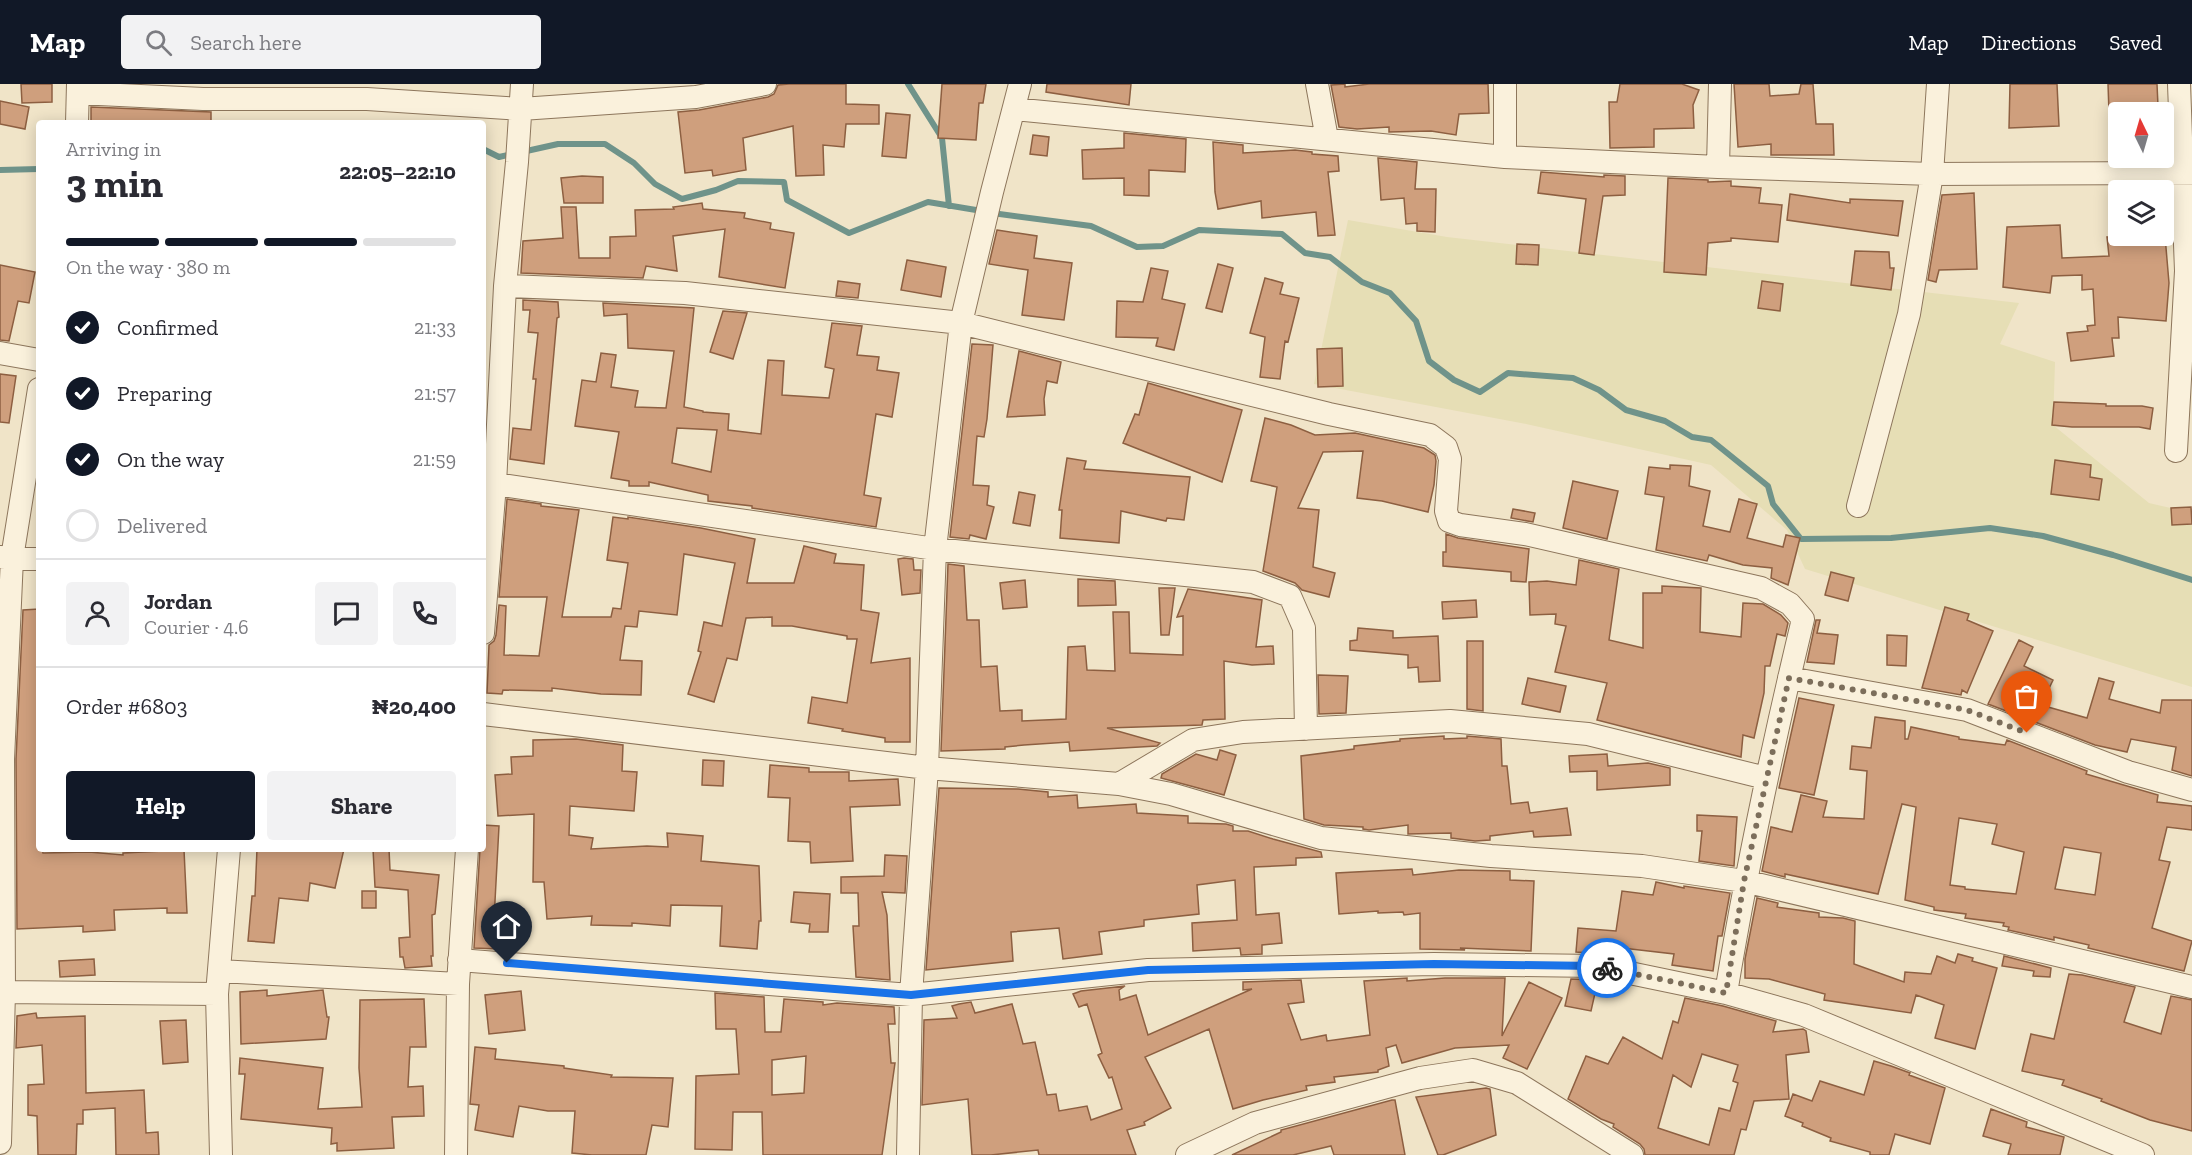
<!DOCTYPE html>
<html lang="en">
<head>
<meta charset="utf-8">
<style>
  body { margin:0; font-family:"Zilla Slab",serif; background:#f2f2f3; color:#2b2b33; height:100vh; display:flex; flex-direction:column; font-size:22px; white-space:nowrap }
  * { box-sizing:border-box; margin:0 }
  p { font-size:20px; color:#7c7c81 }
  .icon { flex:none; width:33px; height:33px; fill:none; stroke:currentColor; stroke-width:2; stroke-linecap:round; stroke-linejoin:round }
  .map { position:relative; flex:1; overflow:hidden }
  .drawer { position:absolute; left:36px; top:36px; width:450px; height:732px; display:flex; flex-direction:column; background:#fff; border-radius:6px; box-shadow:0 3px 15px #0003 }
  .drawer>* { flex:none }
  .needle { width:39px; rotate:355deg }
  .tools { position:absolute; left:2108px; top:18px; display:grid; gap:12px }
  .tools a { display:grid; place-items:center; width:66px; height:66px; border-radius:6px; background:#fff; box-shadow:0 3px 15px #0003; font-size:30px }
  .pin { position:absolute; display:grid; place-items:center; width:51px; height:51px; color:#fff; margin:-62px -26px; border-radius:50% 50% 50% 0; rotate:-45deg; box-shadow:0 0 6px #0007 }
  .pin .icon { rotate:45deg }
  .courier { position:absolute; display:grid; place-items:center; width:60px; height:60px; margin:-30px; border:4px solid #1a73e8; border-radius:50%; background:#fff; color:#222; box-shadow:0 2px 8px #0007 }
  .headline em { font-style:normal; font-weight:700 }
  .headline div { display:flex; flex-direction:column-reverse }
  .headline { display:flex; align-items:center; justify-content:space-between; height:102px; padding:0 30px }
  h1 { font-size:39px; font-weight:700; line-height:45px }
  .bar { display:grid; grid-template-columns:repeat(4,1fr); gap:9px 6px; align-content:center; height:72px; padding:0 30px }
  .bar i { height:8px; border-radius:4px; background:#e1e1e2 }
  .bar .active { background:#111827 }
  .bar p { grid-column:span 4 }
  .line { display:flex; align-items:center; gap:15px; padding:0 30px; border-top:2px solid #e1e1e2 }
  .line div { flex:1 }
  .round { display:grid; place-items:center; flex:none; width:63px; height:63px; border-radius:6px; background:#f2f2f3 }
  ol { padding:0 30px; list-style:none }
  li { display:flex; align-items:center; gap:18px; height:66px }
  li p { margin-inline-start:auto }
  li .icon { padding:6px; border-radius:50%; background:#111827; color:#fff; stroke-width:4 }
  li:last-child { color:#7c7c81 }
  li i { width:33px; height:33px; border:3px solid #e1e1e2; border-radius:50% }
  .cta { display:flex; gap:12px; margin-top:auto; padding:12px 30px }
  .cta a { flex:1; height:69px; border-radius:6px; background:#111827; color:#fff; font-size:24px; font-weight:700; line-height:69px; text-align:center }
  .cta a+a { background:#f2f2f3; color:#2b2b33 }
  header { display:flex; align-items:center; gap:36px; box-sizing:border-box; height:84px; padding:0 30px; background:#111827; color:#fff }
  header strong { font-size:28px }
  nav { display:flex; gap:33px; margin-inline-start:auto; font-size:21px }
  .search { width:420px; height:54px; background:#f2f2f3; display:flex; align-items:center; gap:15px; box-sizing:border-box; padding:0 21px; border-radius:6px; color:#7c7c81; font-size:22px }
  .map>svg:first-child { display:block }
</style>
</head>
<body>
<header>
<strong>Map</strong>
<div class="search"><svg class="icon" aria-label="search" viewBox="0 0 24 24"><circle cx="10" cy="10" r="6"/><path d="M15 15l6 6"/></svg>Search here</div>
<nav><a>Map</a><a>Directions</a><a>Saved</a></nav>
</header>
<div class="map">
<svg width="2192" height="1071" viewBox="0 0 2192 1071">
  <rect width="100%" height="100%" fill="#f0e4c8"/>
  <path fill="#e6deb5" d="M1348,136L1447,153L2019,219L2000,260L2055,278L2053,341L2149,419L2192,429V603L1805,485L1787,446L1711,381L1526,340L1314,300Z"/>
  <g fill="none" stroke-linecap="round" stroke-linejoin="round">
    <path stroke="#6f938a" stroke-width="6" d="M908,0L942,54L949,122
      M483,65L499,73L512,70
      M522,68L558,60H605L634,79L655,100L682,115L716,106L738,97L784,98L787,116L849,149L928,118L982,127
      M0,86L39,85
      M992,129L1091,142L1137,163L1163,162L1199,146L1282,150L1305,169L1330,173L1362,198L1390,209L1416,237L1429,277L1454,296L1480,308L1508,289L1573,294L1599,306L1626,326L1665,337L1692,353L1711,356L1768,402L1773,420L1801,455L1891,454L1990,444L2043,452L2113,471L2192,496"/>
  </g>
  <path fill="#cf9f7d" stroke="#8d5f41" stroke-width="1.5" fill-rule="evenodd" d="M21,0H52V18L22,19Z
    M789,0H846V20L879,21V40H846L844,63L823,61L824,91L796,92L793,42L743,54L746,86L713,92L712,86L685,89L678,28L699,26L768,13L774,10L778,1Z
    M942,0H986L983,19H979L976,56L938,54Z
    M1047,0H1131L1129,21L1046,8Z
    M1345,0V3L1369,0H1488L1489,29L1459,30L1456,51L1431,47L1389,48V43L1357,45L1339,43L1331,1Z
    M1620,0H1682L1699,6L1693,21L1694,44L1654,45V63L1610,64L1609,18H1617Z
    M1734,0H1769L1770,12L1799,10L1801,0H1813L1816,40H1833L1834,71H1771V60L1738,63Z
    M2010,0H2057L2059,42L2009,44Z
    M2108,0H2157L2158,22H2152L2153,28H2109Z
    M0,17L29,23L25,45L0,40Z
    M91,23L211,28V39H91Z
    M886,29L910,31L906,74L882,72Z
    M1124,49L1186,55L1185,88L1149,86V112L1124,111V94L1083,95L1082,66L1124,64Z
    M1033,51L1049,53L1047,72L1030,70Z
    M1213,58L1243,61V69L1295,66L1312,68V70L1338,72L1339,87L1328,88L1335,151L1318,152L1316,128L1262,134L1261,117L1218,125L1215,108Z
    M1378,74L1417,78L1415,105H1436L1435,148L1417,147V139L1406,140L1404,114L1381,116Z
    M1541,88L1604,93V91L1625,92V111L1603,112L1594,171L1579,169L1586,115L1538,109Z
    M582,92L603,93V119H564L561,94Z
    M1668,94L1708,96V98L1731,97V102L1761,104L1759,119L1782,121L1778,158L1731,154V157L1708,159L1706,191L1664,188Z
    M1974,109L1977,185L1939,186L1936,198L1928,196L1942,111Z
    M1790,110L1850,119V115L1903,117L1898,152L1787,136Z
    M702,119L703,125L745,129L744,134L771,139L770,145L794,149L785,204L719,193L725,145L673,152L677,187L646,182L643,194L521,189L523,157L563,154L561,123H576L579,174H610V153L636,152L635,126L674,125L673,123Z
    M2060,141L2062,174L2109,172L2107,153L2165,152L2169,199L2166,237L2118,233L2119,254H2112L2114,272L2071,277L2067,249L2088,247L2087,242L2095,241L2093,205L2082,206V191L2052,192L2050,209L2003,203L2007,143Z
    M997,146L1037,152L1034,174L1072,179L1064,236L1022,231L1028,186L989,180Z
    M1517,160L1539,161L1538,181L1516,180Z
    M1855,167L1889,168L1890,184H1894L1891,206L1851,201Z
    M907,176L946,183L941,213L901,206Z
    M1218,180L1233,184L1222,228L1206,224Z
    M0,181L35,188L29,219L18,217L9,257L0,256Z
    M1151,184L1168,187L1162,215L1185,220L1174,266L1156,262L1158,254L1116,253L1117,217L1143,218Z
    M1265,194L1283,199L1280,210L1299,214L1288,258L1285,257L1280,295L1260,293L1265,253L1250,249Z
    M838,197L860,200L858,214L836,212Z
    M1762,197L1783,200L1780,227L1758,224Z
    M523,216L558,218L559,233L557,234L544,380L510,375L513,344L531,346L536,295H533L538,249L528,248L530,226H523Z
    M603,219L694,224L684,323L703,327V328L729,330L728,346L761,350L768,276L784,277L782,311L829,314L834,285L825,283L832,239L862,242L857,271L879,273L877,286L899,289L892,333L876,330L864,411L881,414L876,443L752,424V422L708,417V411L649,398V402H629V397L611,394L619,348L575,342L582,296L596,298L601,269L616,271L611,303L638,307L635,323L666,324L674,267L628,264L627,230L604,232ZM677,344L717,346L711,388L672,379Z
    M723,227L747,229L733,275L710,268Z
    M972,260L993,261L987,335L984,353L977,352L973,401L989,402L987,421L994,423L986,455L970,451L969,455L950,453Z
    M1342,264L1343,302L1318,303L1317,265Z
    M1019,267L1061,278L1057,299L1047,297L1044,315L1045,331L1007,333Z
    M0,290L16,292L9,339L0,338Z
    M1148,299L1242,326L1222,398L1123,359L1135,330L1139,331Z
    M2054,318L2106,320V322H2142L2153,324L2150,345L2139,343H2072L2052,341Z
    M1265,334L1291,341L1315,351L1355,349L1424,364L1435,371L1436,377L1434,401L1428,428L1382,417L1357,414L1363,367L1323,368L1298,424L1319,426L1313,483L1335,489L1329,513L1302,506L1295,499L1263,487L1277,403L1251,397Z
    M1067,374L1086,377L1084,385L1190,393L1184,436L1167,434L1166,437L1121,427L1119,459L1060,454L1062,426H1059Z
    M2055,376L2091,381L2090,393L2102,395L2099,416L2051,410Z
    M1670,381L1691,382L1689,402L1710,407L1703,442L1730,448L1739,415L1757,420L1747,454L1783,463L1786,451L1800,454L1788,501L1771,494L1772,484L1743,481L1709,471L1707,477L1656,466L1664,413L1645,410L1649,383L1670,385Z
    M1573,397L1618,407L1607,455L1563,444Z
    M1019,408L1035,411L1030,442L1013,439Z
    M507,415L541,420V422L579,426L562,533H611L613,524L621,525L628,479L607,476L613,433L628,435V433L701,444L755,455L747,499H794L804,462L836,470L834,479L864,481L861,526L879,529L871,579L910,574V658H885V654L842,647L843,645L808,639L812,613L847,619L857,555H847V552L792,542H772V533L746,534L737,576L727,574L714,618L688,610L701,568L698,567L704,538L722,542L735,479L684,470L677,531L639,527L637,543L625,542L620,576L642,577L641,611L601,610L552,604V607L503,606L502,610L487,609L489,561L494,557L496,551L499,521L506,522L504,571L539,572L547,513H499Z
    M2191,423L2192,440L2172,441L2171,424Z
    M1513,425L1535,429L1533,438L1511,434Z
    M1446,450L1458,454L1529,465L1526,498L1511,497V488L1443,482V468H1446Z
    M904,474L913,475L914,486H921L920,509L902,511L898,475Z
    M1579,476L1619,485L1609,556L1643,564V509H1662V502L1701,504L1700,548L1741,553L1743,519L1763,520L1781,531L1788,539L1785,552L1777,550L1770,582H1765L1764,609L1754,654L1743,651L1741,673L1597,636L1607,599L1555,588L1566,542L1555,540L1556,530L1530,531L1529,498L1547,497L1576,501Z
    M948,480L964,482L967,536H979L981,583L997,582L1000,627L1022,626V637L1066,635L1068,563L1085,562L1087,586L1115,587L1113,528H1129L1130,569L1183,571V532L1177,533L1188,505L1262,516L1256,563L1273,562L1274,580L1252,581L1224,577L1225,635L1203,636L1202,641L1107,644L1160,659L1157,662L1070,667L1069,658L1024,661L1005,663V665L941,667Z
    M1831,488L1854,494L1848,517L1825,511Z
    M1078,495L1115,497L1116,521L1078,522Z
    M1025,496L1027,523L1003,525L1000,499Z
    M1159,504H1175L1169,551H1161Z
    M1476,516L1477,533L1443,535L1442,518Z
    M1945,523L1969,530L1967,536L1993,547L1967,609L1962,606L1961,611L1922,604Z
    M39,525V647H37L39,765H42L43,769L89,768L123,771V769L184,766L187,829H167V824L114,826L115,846L83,848V842L17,845L16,675L23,526Z
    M1816,536H1820L1817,549L1838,551L1834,580L1807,578Z
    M1358,544L1393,547V554L1438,552L1440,597L1419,598L1418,583L1408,584V571L1350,566V557L1357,556Z
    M1887,551L1907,552L1906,582L1887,581Z
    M2019,556L2033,563L2024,582L2053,596L2041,621L2087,634L2099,594L2114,598L2109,615L2160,629L2162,616H2192V692L2172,686L2176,663L2131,655L2127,668L2095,661L1988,620Z
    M1467,557H1483V627L1467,625Z
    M1318,591L1348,592L1346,629L1319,630Z
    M1528,594L1566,602L1560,628L1522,620Z
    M1799,614L1834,621L1814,711L1779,704Z
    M1875,633L1905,637V655H1908L1911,643L1959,653V655L2005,661L2007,656L2087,687L2086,690L2158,711L2157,718L2192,722V746L2167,743L2159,776L2170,778L2152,844L2192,857L2184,887L2088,864L2089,861L2054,853V856L2008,846L2009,843L2003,842L2004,839L1965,834L1966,830L1934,826V823L1905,816L1916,723L1902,720L1878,810L1785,790V793L1762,787L1771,743L1792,748L1801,711L1827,717L1823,733L1864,735L1867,687L1850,685L1852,662L1871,664ZM1959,734L1997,740L1992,760L2024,768L2016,810L1965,805V803L1950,801ZM2064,763L2101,769L2095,811L2055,805Z
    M1444,652V655L1467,654V652L1501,655L1502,682H1507L1511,720L1528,718L1530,729L1567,724L1571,751L1534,753L1533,747L1490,752V756L1475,757L1451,754V749L1408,750V741L1369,746L1363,745V743L1324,741L1304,735L1301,672L1354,665V662L1400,657V655Z
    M576,655L623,661L622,687L637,688L634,727L570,722L569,751L593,754L591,765L647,762L668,763L667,749L703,752L701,777L759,782L761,837H759L757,865L720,862L722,822L671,821L670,842L632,839V842L591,841L592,832L547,835L544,798H533L534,730L498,732L495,691L512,690L511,673L533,672V656Z
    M1220,666L1236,671L1224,711L1161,694L1162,690L1196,670L1217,676Z
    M1607,670L1608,682L1648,679L1670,684V701L1597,706V687L1570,688L1569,672Z
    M703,676L724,677L723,702L702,701Z
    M770,681L809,684V688H849V697L898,695L900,721L850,723L853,777L811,779L810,758L788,757L790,714L768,713Z
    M939,704L1018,705L1048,708V713L1077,711L1078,724L1136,720L1137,729L1188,732V739L1226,740L1233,742V747H1248L1273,755L1321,768L1322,773L1296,774V781L1254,783L1256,831L1279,829L1282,859L1262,861V870L1241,871L1240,864L1193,867L1192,839L1237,836L1235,796L1197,801L1199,830L1144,836V842L1099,848L1102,870L1063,875L1059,844L1011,848L1013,877L926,886Z
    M1697,731L1737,733L1734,782L1699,777L1702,747H1697Z
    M483,741L499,742L494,836H500L499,865L474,864L480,765H483Z
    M257,765H344L335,804L310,799L308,817L279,814L274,859L248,857L252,812H255Z
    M373,765H389L390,786L439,791L435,830L432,831L433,872H431L432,882L405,884L403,873H400L399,854L410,853L408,806L375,803Z
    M885,771L907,772L905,809L882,808L887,831L890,896L856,893L853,842H859L858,809H841V793L884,792Z
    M1412,785L1413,791L1459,786L1510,787V796L1534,797L1531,867L1460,864L1465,866L1420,865V829L1404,831L1403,828L1378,829V827L1339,830L1336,789Z
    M1656,798L1684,804V802L1730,809L1722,852H1718L1713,887L1672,881L1674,870L1605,862L1604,870L1576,868L1578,844L1616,847L1622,807L1653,811Z
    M362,807H376V824H362Z
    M794,808L830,810L828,848H809L810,840L791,838Z
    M1757,814L1778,819L1777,823L1819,829V833L1843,834L1855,837L1854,880L1904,898L1905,888L1931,890L1937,872L1955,879L1958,870L1973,874L1972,877L1997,884L1975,965L1935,954L1944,921L1916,911L1911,929L1824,916L1825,910L1769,895L1745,894V875Z
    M2004,872L2051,884L2050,893L2033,892L2034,887L2002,882Z
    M94,875L95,891L60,893L59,877Z
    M2069,890L2082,891L2135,903L2124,938L2161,950L2171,912L2192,916V1047L2150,1036L2101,1017L2102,1015L2062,1001L2064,996L2022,987L2031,950L2054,955Z
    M1407,894V897L1445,894H1505L1502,952L1529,898L1562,914L1527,985L1503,974L1509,961L1455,964L1402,979L1396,961L1386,964L1389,982L1378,986V988L1334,993L1335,998L1306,1002L1307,1006L1263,1016L1233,1025L1209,945L1145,973L1171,1024L1144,1038L1145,1041L1127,1046L1136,1071H1039L1038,1066L991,1071H972L968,1015L922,1021L924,936L957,934L952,922L959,920L971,918L975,929L1012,920L1023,960L1035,958L1047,1011L1056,1010L1059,1027L1087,1022L1091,1036L1122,1025L1112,993L1109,994L1098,971L1102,969L1087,920L1079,923L1073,910L1081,907L1125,902L1119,906L1120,916L1136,911L1148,951L1252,905L1243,906V898L1301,896L1304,918L1288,920L1301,956L1326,951L1327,957L1370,951L1364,897Z
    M1571,895L1598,896L1591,927L1565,922Z
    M267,906V912L323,906L327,933H329L326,955L241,960L240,908Z
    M521,907L525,946L489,950L485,911Z
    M715,909L764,913L765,948H781L784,915L823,918V921L837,919L894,923L895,940H888L891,979H895L882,1071H763L762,1028H733L732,1066L695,1065L696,992L739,990L736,945H716ZM806,972L804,1009L772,1011V976Z
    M1685,914L1723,922L1776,937L1773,948L1803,945L1806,947L1809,968L1786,971L1789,1015L1754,1017L1746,1046L1741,1045L1734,1071H1645L1644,1065L1640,1060L1613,1043L1614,1040L1601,1035L1568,1015L1586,972L1608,980L1623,953L1662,975L1673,937L1678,939ZM1702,970L1738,981L1733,997L1738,999L1730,1027L1719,1024L1709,1061L1658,1044L1673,991L1691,1003Z
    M424,915L426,963H410L408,1003L423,1002L424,1032L392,1033L394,1064L337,1067V1059L331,1060L332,1044L241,1035L245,990H239L240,974L323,984L318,1025L362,1023L359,984L360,916Z
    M36,929L37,934L85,932L86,1009L144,1006L146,1049L158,1048L159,1071H116L115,1024L83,1026V1040H77L76,1071H38L37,1032L28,1031V1001L44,1000L42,961L16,964L17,932Z
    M186,936L188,978L163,980L160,937Z
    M475,963L496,965L495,975L564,982V984L612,991L611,993L673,994L668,1043L652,1041L646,1071H592L572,1069L575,1027H548L519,1022L513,1053L475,1046L479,1021L470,1020Z
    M1874,977L1891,982L1910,989L1909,991L1945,1004L1930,1060L1895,1050L1889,1071H1870V1068L1830,1057L1831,1054L1802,1042L1803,1039L1785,1032L1793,1010L1812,1017L1820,997L1864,1011Z
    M1486,1004L1490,1005L1496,1051L1443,1071H1438L1416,1013Z
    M1392,1016H1395L1405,1071H1334L1331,1062L1293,1071H1232L1281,1048V1046Z
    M1991,1025L2027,1038L2026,1043L2064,1053L2060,1071H2008L2011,1060L1983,1052Z"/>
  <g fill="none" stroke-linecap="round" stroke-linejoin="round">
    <g stroke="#8d765c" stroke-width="24">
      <path id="minor" d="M1317,0L1327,55
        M1505,0V73
        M78,9L203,15H367L521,25L696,13L765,0
        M1014,25L1505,73L1718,83L1932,90L2192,89
        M77,39L78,0
        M1718,83L1720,0
        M505,202L685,209L961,239L1329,330L1430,351L1446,363L1450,375L1446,427L1449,437L1460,441L1525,450L1761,504L1790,520L1803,535C1773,660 1747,782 1726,909
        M0,269L39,276
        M2176,367L2186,187L2179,0
        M495,400L935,465L1253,498L1290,512L1304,544L1306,645
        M1858,422L1909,230L1932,90L1938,0
        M0,473L39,475
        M483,549L495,400L505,202L517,78L522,0
        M1789,594L1967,626L2128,688L2192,706
        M483,630L927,684L1119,700L1171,710L1321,754L1491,772L1642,782L1744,797L2192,903
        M1119,700L1193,656L1243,648L1450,637L1588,650L1766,694
        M459,876L911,911L1148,886L1434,880L1596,882L1726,909L1804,931L2143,1071
        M219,887L458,900
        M0,908L217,910
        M0,1059L4,908L3,675L12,474L39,305
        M221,1071L217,910L229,765
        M456,1071L458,900L467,765
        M908,1071L911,911L927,684L935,465L961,239L992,108L1020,0
        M1187,1071L1255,1039L1420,994L1473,986L1517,999L1632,1071"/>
    </g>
    <use href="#minor" stroke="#faf1dc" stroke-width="22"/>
  </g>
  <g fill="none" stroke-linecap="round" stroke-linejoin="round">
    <path stroke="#7c6e5b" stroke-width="6" stroke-dasharray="0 10.8" d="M1607,884L1726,909L1744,797L1789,594L1967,626L2027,649"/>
    <path stroke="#1a73e8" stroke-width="8" d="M507,879L911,911L1148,886L1434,880L1596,882L1607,884"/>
  </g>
</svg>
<div class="tools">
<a><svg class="needle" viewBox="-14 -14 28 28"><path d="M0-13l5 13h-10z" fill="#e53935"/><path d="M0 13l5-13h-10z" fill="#7c7c81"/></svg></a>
<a><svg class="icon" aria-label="layers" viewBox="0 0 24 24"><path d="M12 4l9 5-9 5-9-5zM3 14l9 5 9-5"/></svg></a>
</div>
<div class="pin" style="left:2027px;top:649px;background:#ea580c"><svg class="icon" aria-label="bag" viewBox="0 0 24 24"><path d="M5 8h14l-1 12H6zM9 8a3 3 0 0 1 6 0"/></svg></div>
<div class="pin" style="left:507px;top:879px;background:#1f2937"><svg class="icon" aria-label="home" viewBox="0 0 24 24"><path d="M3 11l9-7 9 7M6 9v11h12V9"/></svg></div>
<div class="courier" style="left:1607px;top:884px"><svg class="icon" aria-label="bike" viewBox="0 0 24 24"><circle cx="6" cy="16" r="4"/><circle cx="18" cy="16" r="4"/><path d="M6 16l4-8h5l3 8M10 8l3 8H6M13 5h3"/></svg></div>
<section class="drawer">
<div class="headline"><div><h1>3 min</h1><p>Arriving in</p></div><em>22:05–22:10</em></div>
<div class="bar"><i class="active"></i><i class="active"></i><i class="active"></i><i></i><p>On the way · 380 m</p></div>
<ol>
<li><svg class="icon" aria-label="check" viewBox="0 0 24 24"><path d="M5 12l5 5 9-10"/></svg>Confirmed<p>21:33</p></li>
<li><svg class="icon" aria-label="check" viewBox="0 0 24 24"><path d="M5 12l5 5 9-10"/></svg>Preparing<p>21:57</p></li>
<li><svg class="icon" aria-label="check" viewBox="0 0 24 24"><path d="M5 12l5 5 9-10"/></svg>On the way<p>21:59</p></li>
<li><i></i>Delivered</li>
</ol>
<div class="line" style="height:108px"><a class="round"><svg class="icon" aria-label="person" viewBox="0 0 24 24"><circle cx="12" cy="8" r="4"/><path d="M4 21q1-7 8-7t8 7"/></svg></a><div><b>Jordan</b><p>Courier · 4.6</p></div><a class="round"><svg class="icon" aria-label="chat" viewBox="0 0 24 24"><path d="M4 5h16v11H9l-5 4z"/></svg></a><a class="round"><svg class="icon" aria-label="phone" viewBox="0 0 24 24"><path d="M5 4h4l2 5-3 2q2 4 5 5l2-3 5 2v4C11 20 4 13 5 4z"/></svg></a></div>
<div class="line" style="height:78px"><div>Order #6803</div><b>₦20,400</b></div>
<div class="cta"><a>Help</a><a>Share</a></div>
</section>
</div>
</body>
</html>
